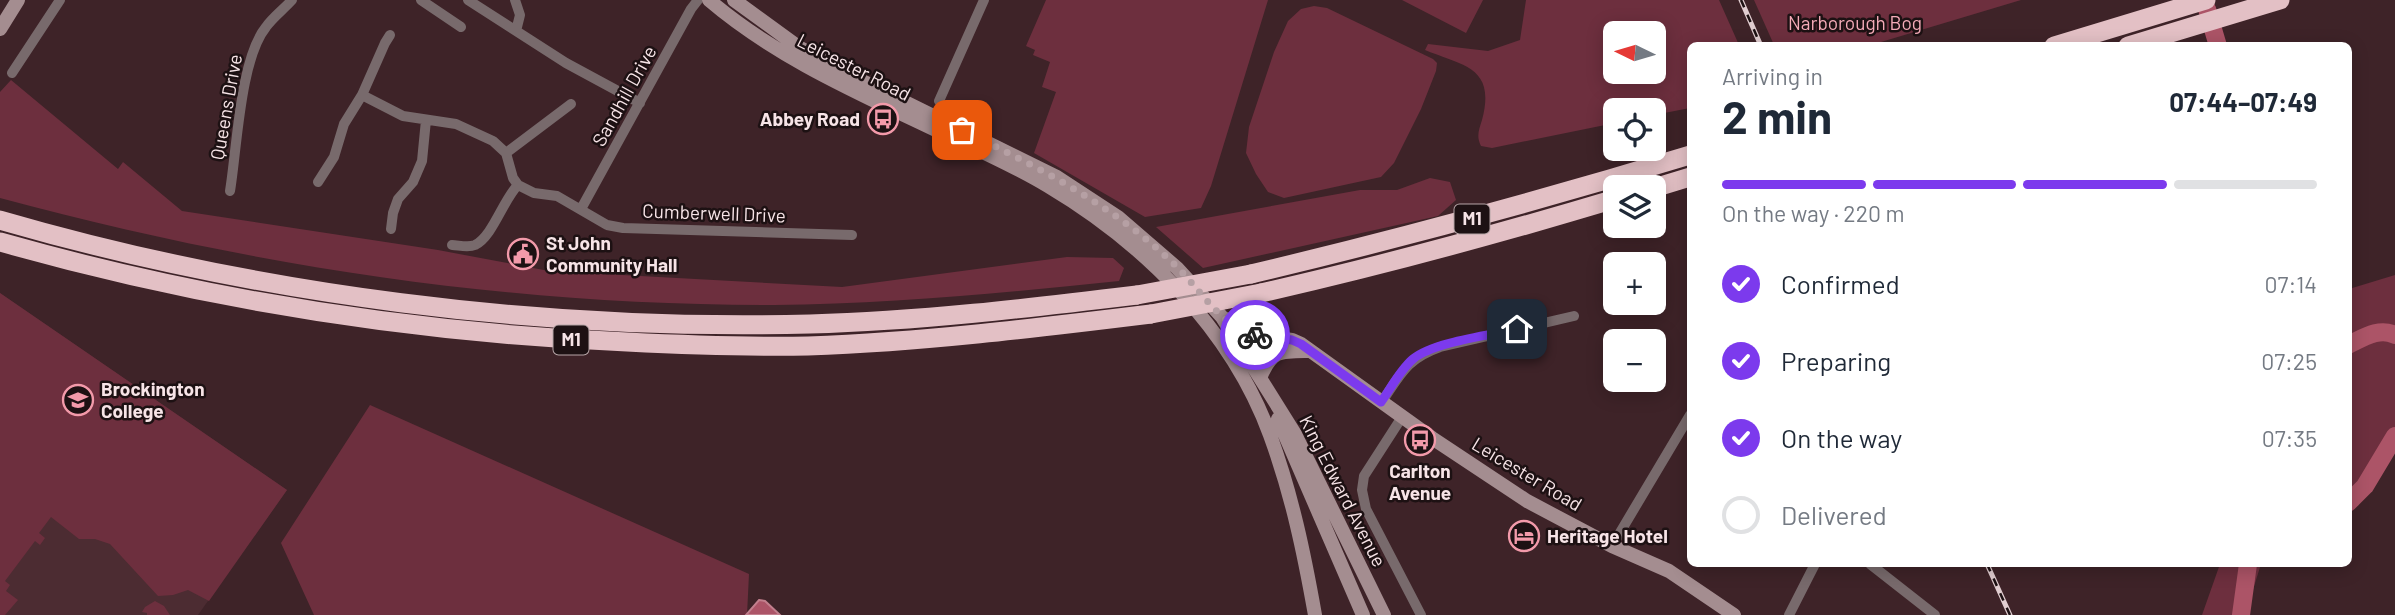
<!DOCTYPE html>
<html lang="en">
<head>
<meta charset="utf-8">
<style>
  body { margin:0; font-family:Barlow,sans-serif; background:#f2f2f3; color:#1f2937; height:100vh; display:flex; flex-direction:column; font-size:26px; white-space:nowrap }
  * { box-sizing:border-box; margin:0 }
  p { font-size:23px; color:#747a83 }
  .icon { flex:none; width:38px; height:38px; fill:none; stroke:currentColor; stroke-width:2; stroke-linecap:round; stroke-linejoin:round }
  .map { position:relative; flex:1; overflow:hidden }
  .panel { position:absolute; left:1687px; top:42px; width:665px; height:525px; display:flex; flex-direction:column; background:#fff; border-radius:10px; box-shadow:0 4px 18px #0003 }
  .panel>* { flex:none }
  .needle { width:46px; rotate:275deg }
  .controls { position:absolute; left:1603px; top:21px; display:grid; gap:14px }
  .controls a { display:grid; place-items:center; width:63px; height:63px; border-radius:10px; background:#fff; box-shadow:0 4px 18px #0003; font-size:35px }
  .pin { position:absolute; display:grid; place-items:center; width:60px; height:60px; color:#fff; margin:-30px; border-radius:14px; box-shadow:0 4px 10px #0006 }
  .courier { position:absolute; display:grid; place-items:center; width:70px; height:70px; margin:-35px; border:5px solid #7c3aed; border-radius:50%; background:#fff; color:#222; box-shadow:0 2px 9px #0007 }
  .headline em { font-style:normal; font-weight:700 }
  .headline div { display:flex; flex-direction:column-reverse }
  .headline { display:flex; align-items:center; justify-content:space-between; height:119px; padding:0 35px }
  h1 { font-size:46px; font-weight:700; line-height:52px }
  .bar { display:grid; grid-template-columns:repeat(4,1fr); gap:10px 7px; align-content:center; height:84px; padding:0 35px }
  .bar i { height:9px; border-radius:5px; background:#e0e1e3 }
  .bar .active { background:#7c3aed }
  .bar p { grid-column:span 4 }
  ol { padding:0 35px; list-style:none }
  li { display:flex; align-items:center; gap:21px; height:77px }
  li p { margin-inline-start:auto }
  li .icon { padding:7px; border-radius:50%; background:#7c3aed; color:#fff; stroke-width:4 }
  li:last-child { color:#747a83 }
  li i { width:38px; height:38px; border:4px solid #e0e1e3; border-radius:50% }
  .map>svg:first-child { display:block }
</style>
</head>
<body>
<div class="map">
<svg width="2395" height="615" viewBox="0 0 2395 615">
  <rect width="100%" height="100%" fill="#3e2328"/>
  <path fill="#4c2c32" d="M0,293L287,490L198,615H0Z"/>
  <path fill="#6d2f3e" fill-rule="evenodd" d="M1046,0H1268L1211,186L1201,208L1145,217L1034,153L1056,92L1042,87L1050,62L1033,55L1035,50L1026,46Z
    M1402,0H1483L1466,33Z
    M1526,0H1719L1739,45L1690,46V108L1654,115V110H1615V123L1492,148L1481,146C1476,136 1479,130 1482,120C1496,67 1464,66 1425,50L1428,44L1488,51L1520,40ZM1615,33H1654V72H1615Z
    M1754,0H2021L1871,45H1774Z
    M1314,6L1327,8L1433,59L1437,63L1436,71L1421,109L1394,163L1381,177L1284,198L1268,192L1256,174L1246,153L1249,127L1274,52L1288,21L1301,9Z
    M11,80L118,169L123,162L182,211L438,250L549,271L842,287L1067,257L1113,258L1124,268L1119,281C1004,293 889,304 774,305C513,306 251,266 0,198V92Z
    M1430,178L1450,182L1456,200L1438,216L1203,268L1156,227L1360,190H1397Z
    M2395,275V430L2358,506L2349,508V289Z
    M0,293L287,490L209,601L188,590L173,595L158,596L110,544L95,539H79L51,517L39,533L45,538L40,545L35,541L5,581L10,585L6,591L18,600L5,615H0Z
    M370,405L749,574L747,615H314L281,543Z
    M2220,564H2261L2245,615H2202Z
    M155,601L164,606L170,615H147V613L142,612L145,607Z"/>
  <path fill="#ac5467" stroke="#c27f8d" stroke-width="2" d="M759,600L765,601L780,615H746Z"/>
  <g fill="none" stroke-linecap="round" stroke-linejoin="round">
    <path stroke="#ac5467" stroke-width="18" d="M2207,9L2218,46
      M2348,345C2363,338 2379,327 2395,335
      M2348,503L2365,486L2395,436
      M2241,615L2248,564"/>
    <path stroke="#786a6c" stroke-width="10" d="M421,0L461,27
      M468,0L566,63L640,103
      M515,0L520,15L516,31
      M390,35L385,43L362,95L403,116L456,124L493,141L506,153L513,178L518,185L534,193L557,196L607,225L623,228L852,235
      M12,73L60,0
      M939,101L984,0
      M506,153L571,104
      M318,182L334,157L344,124L362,95
      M230,191C237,149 240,59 266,27C273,17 284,9 292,0
      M581,209L691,9L698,0
      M391,229L393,213L398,199L413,182L422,161L426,120
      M452,245C458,245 468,248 475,245C493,236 503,200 518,185
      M1381,403C1401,374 1406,359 1440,347L1574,316
      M1402,417L1364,476L1362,490L1366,509L1421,615
      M1612,546L1690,415
      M1870,564L1935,615
      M1789,615L1815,564"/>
    <path stroke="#a48d90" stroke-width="14" d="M709,0C778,59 863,95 944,134C979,150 1015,166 1048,186C1144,243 1231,329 1270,435C1292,495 1304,553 1315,615
      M734,0L797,46L836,68L1057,177L1118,217L1177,268L1222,317L1295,434L1384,615
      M0,29L18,0
      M1226,319L1251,334L1292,340L1301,344L1432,438L1527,501L1612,546L1669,571L1734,615
      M1260,378C1272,350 1279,351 1308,351
      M1278,419L1363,615"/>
    <path stroke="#e3c0c5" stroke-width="19" d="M2054,46L2206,0
      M2128,46L2280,0
      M1654,188L1690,177
      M0,220C258,295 541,331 810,324C919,321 1029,308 1137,295
      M0,242C205,300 414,333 627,342C687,345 748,347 808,346C922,342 1037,328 1151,314
      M1251,274C1399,239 1545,199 1690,155
      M1261,293C1380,266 1498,234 1615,199"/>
    <g stroke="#e1cdd0" stroke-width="5">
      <path id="rail" d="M1741,0L1761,46
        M1987,564L2010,615"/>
    </g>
    <use href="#rail" stroke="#1d1113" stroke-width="2.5" stroke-dasharray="8" stroke-linecap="butt"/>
    <path stroke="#e3c0c5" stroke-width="19" d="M1137,295L1251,274
      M1151,314L1261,293"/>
  </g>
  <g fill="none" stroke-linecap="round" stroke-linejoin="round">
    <path stroke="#b6a0a4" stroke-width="7" stroke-dasharray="0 12.6" d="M962,130C1040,168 1117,207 1179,269C1201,291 1223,328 1255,335"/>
    <path stroke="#7c3aed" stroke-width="9" d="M1255,335L1292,340L1301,344L1381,402C1391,388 1400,370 1413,359C1433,342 1491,335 1517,329"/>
  </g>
  <defs>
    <g id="bus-ring" transform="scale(1.575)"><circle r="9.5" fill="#1d1113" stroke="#f39aaa" stroke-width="1.5"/><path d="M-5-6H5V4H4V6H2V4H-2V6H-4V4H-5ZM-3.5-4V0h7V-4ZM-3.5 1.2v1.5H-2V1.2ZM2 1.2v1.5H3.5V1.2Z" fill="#f39aaa"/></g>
    <g id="civic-ring" transform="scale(1.575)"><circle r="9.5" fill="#1d1113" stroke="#f39aaa" stroke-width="1.5"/><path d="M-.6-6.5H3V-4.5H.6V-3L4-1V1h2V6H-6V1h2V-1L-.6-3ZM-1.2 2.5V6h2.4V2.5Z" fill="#f39aaa"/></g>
    <g id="school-ring" transform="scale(1.575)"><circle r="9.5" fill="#1d1113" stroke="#f39aaa" stroke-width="1.5"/><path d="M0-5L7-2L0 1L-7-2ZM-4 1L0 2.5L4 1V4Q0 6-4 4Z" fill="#f39aaa"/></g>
    <g id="hotel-ring" transform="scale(1.575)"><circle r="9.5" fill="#1d1113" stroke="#f39aaa" stroke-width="1.5"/><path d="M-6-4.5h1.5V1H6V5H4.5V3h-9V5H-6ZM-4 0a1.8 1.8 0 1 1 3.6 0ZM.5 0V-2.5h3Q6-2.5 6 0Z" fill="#f39aaa"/></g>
  </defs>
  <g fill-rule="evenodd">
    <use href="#bus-ring" x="883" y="119"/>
    <use href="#civic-ring" x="523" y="254"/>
    <use href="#school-ring" x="78" y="400"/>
    <use href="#bus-ring" x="1420" y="440"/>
    <use href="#hotel-ring" x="1524" y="536"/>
  </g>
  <g text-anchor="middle" stroke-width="5" stroke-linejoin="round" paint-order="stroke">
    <g fill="#1d1113" stroke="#b6a5a7" stroke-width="2">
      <rect x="1454.5" y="204.5" width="35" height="29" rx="5"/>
      <rect x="553.5" y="325.5" width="35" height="29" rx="5"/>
    </g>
    <g font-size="18" font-weight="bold" fill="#f7e4e7">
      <text x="1472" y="225">M1</text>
      <text x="571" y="346">M1</text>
    </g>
    <g font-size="19" fill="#f5abb8" stroke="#1d1113">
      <text x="1855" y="30">Narborough Bog</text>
    </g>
    <g font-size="19" fill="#f7e4e7" stroke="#1d1113">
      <text transform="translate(854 67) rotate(27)" y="7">Leicester Road</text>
      <text transform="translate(624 96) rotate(-61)" y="7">Sandhill Drive</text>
      <text transform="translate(226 107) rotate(-80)" y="7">Queens Drive</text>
      <text transform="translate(714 213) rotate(2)" y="7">Cumberwell Drive</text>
      <text transform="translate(1527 474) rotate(31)" y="7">Leicester Road</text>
      <text transform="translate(1343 491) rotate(63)" y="7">King Edward Avenue</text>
    </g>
    <g font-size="19" font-weight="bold" fill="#f7e4e7" stroke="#1d1113" text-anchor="start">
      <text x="860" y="126" text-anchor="end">Abbey Road</text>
      <text x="546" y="250">St John<tspan x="546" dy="22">Community Hall</tspan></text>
      <text x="101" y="396">Brockington<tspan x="101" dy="22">College</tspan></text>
      <text x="1420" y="478" text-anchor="middle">Carlton<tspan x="1420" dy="22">Avenue</tspan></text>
      <text x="1547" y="543">Heritage Hotel</text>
    </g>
  </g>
</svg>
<div class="controls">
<a><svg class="needle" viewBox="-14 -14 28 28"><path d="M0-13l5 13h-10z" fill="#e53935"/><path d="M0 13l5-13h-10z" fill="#747a83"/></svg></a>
<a><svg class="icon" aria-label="locate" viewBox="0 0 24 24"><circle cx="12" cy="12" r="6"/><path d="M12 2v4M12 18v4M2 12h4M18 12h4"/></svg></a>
<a><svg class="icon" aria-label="layers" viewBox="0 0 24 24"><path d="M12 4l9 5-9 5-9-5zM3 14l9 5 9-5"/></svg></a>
<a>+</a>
<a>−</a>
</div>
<div class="pin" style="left:962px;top:130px;background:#ea580c"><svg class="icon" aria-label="bag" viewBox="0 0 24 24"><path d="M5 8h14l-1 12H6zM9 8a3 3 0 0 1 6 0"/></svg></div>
<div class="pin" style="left:1517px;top:329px;background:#1f2937"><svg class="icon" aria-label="home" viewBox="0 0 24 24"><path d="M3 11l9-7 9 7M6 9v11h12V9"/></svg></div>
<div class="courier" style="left:1255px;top:335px"><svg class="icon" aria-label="bike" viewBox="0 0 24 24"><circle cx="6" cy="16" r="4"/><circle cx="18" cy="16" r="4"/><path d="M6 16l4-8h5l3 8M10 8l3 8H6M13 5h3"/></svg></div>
<section class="panel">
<div class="headline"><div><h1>2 min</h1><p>Arriving in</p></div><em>07:44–07:49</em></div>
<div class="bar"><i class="active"></i><i class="active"></i><i class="active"></i><i></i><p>On the way · 220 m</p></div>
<ol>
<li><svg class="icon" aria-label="check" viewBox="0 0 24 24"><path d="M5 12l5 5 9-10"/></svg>Confirmed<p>07:14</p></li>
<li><svg class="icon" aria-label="check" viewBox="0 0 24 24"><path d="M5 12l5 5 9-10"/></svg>Preparing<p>07:25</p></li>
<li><svg class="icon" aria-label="check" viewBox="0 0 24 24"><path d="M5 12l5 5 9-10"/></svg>On the way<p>07:35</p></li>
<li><i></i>Delivered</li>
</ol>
</section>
</div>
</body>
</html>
